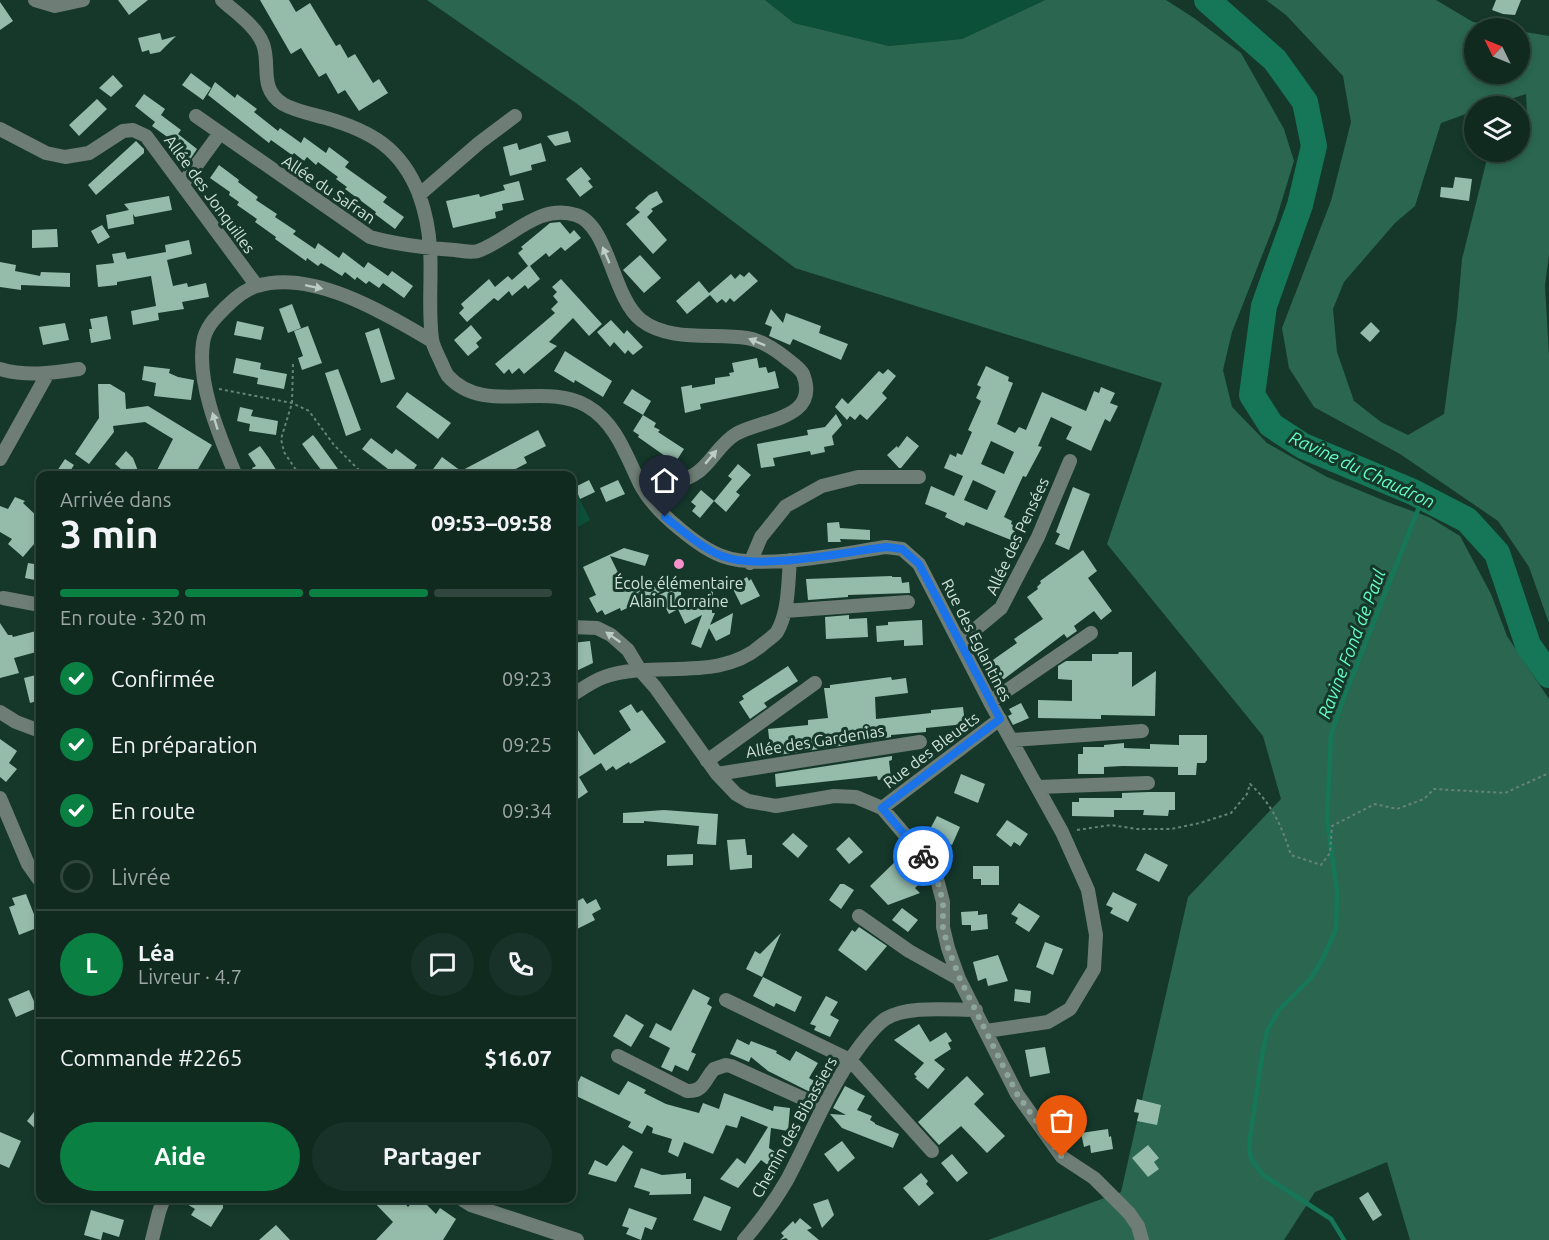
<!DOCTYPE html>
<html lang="fr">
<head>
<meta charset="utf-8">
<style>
  body { margin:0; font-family:Ubuntu,sans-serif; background:#193229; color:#f1f3f6; height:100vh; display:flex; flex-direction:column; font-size:22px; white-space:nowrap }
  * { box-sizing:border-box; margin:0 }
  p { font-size:20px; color:#9ca7a5 }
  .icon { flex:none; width:33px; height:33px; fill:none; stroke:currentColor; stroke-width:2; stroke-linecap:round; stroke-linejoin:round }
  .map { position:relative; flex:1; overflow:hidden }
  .details { position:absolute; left:36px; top:471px; width:540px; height:732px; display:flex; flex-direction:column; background:#102a20; border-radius:12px; box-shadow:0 3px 9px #0003,0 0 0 2px #30463e }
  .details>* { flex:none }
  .needle { width:39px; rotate:313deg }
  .buttons { position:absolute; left:1464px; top:18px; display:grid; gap:12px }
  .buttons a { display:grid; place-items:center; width:66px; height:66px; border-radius:50%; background:#102a20; box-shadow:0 3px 9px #0003,0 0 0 2px #30463e; font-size:30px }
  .pin { position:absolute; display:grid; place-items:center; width:51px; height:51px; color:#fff; margin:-62px -26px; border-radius:50% 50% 50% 0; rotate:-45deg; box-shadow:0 0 6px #0007 }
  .pin .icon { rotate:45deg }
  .courier { position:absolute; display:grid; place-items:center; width:60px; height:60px; margin:-30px; border:4px solid #1a73e8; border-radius:50%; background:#fff; color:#222; box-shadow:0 2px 8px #0007 }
  .overview em { font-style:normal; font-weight:600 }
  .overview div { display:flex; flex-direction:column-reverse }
  .overview { display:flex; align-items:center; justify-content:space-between; height:102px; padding:0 24px }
  h1 { font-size:39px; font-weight:600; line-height:45px }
  .bar { display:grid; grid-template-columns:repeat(4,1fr); gap:9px 6px; align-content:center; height:72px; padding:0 24px }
  .bar i { height:8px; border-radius:4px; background:#30463e }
  .bar .selected { background:#0b8043 }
  .bar p { grid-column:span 4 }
  .line { display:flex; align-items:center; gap:15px; padding:0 24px; border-top:2px solid #30463e }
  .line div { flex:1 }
  .round { display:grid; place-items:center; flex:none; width:63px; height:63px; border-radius:32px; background:#193229 }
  ol { padding:0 24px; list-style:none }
  li { display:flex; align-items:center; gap:18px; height:66px }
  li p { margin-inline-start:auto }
  li .icon { padding:6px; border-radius:50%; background:#0b8043; color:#fff; stroke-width:4 }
  li:last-child { color:#9ca7a5 }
  li i { width:33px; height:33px; border:3px solid #30463e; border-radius:50% }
  .button { display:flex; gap:12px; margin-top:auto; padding:12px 24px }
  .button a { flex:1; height:69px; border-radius:36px; background:#0b8043; color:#fff; font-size:24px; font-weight:600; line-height:69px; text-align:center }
  .button a+a { background:#193229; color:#f1f3f6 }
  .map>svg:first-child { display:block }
</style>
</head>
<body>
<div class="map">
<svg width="1549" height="1240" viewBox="0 0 1549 1240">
  <rect width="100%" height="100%" fill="#15382b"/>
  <path fill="#0c503a" d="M765,0H1045L962,39L889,46L794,23Z
    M572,484L590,520L572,530Z"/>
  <path fill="#2a6650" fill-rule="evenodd" d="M427,0H765L794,23L889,46L962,39L1045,0H1166L1194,18L1241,53L1284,129L1294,161L1276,220L1232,332L1223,370L1232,407L1267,443L1327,477L1390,503L1429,517L1460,536L1491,594L1507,636L1549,699V1240H1410L1387,1162L1315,1192L1284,1240H988L1121,1192L1188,897L1281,799L1263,736L1107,544L1162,383L795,268L576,103Z
    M1266,0H1436L1473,22L1509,28H1474V74H1520V31L1549,36V255L1545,285L1549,355V623L1529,567L1498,521L1400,454L1314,407L1289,368L1282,328L1331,201L1351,122L1343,76L1286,15ZM1526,94L1528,134L1520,138V152H1494L1488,155L1462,259L1457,316L1444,414L1408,435L1381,422L1354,401L1337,352L1333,309L1344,282L1395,223L1415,206L1441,123L1474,111V106H1489Z"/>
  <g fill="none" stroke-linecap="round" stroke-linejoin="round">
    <path stroke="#167758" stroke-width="4.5" d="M1344,1240L1331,1219L1263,1175L1251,1159L1249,1145L1262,1056L1267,1031L1279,1010L1312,977L1323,958L1336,929L1337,891L1327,820L1331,734L1343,700L1423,497"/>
    <path stroke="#167758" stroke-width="26" d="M1207,0L1275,60L1305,102L1314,146L1300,205L1264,306L1252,395L1271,425L1303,446L1413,492L1467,520L1497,553L1528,645L1549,675"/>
  </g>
  <path fill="#95bbaa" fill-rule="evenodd" d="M118,0H148L129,15Z
    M260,0H289L296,12L310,3L336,46L340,44L348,58L355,54L373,83L379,79L388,93L359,111L345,90L338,94L326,73L319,77L301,48L291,54Z
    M1496,0H1521L1515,15L1503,14L1492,10Z
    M0,2L13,21L0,30Z
    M160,33L162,40L176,36L160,52L150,54L149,50L142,52L138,38Z
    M191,73L211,88L203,100L182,85Z
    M113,75L123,86L111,97L99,88Z
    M215,82L235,98L237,94L257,109L254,112L278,131L280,128L301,143L304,137L326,153L329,147L349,162L345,167L387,197L383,202L404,217L395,229L375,214L376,212L345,189L347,187L336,179L338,177L318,162L316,165L307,157L304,161L294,153L292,155L271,140L269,143L208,95Z
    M144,94L165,109L161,115L181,130L173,141L152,126L158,118L155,122L135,106Z
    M97,99L107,109L79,136L69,125Z
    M568,131L571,142L555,146L547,136Z
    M178,134L197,149L189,161L169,146Z
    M136,141L144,149V153L96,195L88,185Z
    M517,143L519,150L541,143L546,161L531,165L532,170L510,176L503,147Z
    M219,165L239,180L238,182L258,197L256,200L277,214L275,217L296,231L293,234L315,249L318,243L339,258L343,252L364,268L368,262L388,276L392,271L413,286L404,298L383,283L379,288L369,281L366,284L357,277L355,280L345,272L342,276L321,263L318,266L307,258L306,261L275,239L276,237L255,222L257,219L237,205L239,202L229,195L230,192L210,178Z
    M581,167L591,179L588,181L593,187L580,197L566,179Z
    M1455,177L1472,179L1469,201L1440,197L1441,187L1453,188Z
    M519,181L524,200L502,204L503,210L495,212L496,218L453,228L446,201L479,194L480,197L505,190L503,185Z
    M657,191L663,202L651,209L653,211L647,217L667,240L653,254L626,224L640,212L635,208L649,195Z
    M169,196L172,210L135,217L133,214L134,224L108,229L106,215L129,210L124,204Z
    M560,222L570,234L574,230L581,238L565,251L561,247L549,257L546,253L530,266L540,279L528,289L525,285L512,296L509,291L498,301L494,298L467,322L459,313L464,308L461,304L489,279L495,287L508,276L512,280L528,266L518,253L523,249L521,247L550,223Z
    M102,225L110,237L98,244L91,231Z
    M57,229L58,247L32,248V230Z
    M189,240L192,254L167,260L173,286L187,283L188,287L206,283L209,297L182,302L184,309L158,313L159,320L133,325L131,311L156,306L151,276L117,282V285L98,287L96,265L114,263L112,254L125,252L127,259L166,252L165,245Z
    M640,255L661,278L644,293L623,270Z
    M0,262L16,265L15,271L40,276L41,272L70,273V287L21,285V290L0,287Z
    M749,272L758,281L734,302L730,298L726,303L722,299L717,303L710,295L687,314L676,301L699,281L709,293L731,274L735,279L740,274L744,277Z
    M561,279L602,324L589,336L573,318L549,342L557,346L524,374L519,368L512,374L509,369L504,374L495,364L555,313L551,309L558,302L553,296L557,292L552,287Z
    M292,304L301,328L288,333L279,309Z
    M771,309L783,323L786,313L821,326L819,333L848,344L841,360L793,339L790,345L769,336L772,327L765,324Z
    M107,316L111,339L91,343L89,329H92L90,319Z
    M611,320L624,334L627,330L643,347L633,355L628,350L625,354L614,342L610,347L597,332Z
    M237,321L264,327L261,340L234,335Z
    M1371,322L1380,331L1370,342L1360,333Z
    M65,323L69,340L43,345L39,327Z
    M471,325L482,338L476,343L479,347L468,356L454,340Z
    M308,326L322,363L302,370L298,358L303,356L294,331Z
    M379,328L395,379L381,383L365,333Z
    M565,351L612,381L603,397L575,380L574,383L554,371Z
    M236,358L261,363L260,369L287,374L284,389L257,384L259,372L258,378L233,373Z
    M757,358L759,368L766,367L768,373L775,371L779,388L700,404L701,409L685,413L681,387L692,385V388L715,384V378L730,376L729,373L734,372L732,363Z
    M144,366L170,369L169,373L178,377L194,380L191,400L154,396L156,383L142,380Z
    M986,366L1009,377L1008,381L1013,383L997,424L1015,433L1019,427L1026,430L1042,392L1086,411L1094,391L1099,393L1101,387L1115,393L1110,403L1118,406L1110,422L1105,419L1091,451L1066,439L1072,427L1051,417L1038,446L1042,447L1026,477L1023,476L1004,517L1012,521L1011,524L1017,527L1011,540L966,522L964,526L945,517L947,513L925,504L931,486L954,496L963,476L944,468L950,454L956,457L957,453L962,455L972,432L968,430L981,401L976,398L981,387L977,385ZM991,441L1014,452L1004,474L981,464ZM973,480L996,491L987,510L964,500Z
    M338,369L361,430L346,436L325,373Z
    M888,369L896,376L882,393L887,398L867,420L860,414L855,420L850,416L847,420L835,407L842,398L848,404L879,371L883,374Z
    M98,384H110L125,393L126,409L148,406L212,445L194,476H154L173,439L145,422L113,426L114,432L89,464L75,454L99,418Z
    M632,389L651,401L643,415L656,423L654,427L660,430L658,432L684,449L675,463L638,437L639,435L633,431L643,415L623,403Z
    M407,392L451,423L438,439L396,407Z
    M240,407L253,410L251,416L278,421L276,435L249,431L250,424L237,421Z
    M836,414L842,425L832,436L834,445L824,447L825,452L811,455L810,451L773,458L775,466L761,468L757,444L808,435L807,430L825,427Z
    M538,430L546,446L524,457L527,463L502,476H428L442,457L461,471Z
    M313,435L317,440L343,476H326L315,462L302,444Z
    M907,436L919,446L901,468H899L887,455L897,446L898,448Z
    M371,438L392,454L396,449L417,465L409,476H397L362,449Z
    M260,446L268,457L280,476H256L252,468L256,466L248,454Z
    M126,451L133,458L140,476H129L115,464Z
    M65,459L74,465L67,476L57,471Z
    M738,464L751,475L736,492L740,495L726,512L714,501L732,479L728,476Z
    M589,480L595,492L580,499L575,487Z
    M618,480L625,494L606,502L600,488Z
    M1073,487L1090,494L1069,550L1055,544L1060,534L1056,532Z
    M701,490L714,501L700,518L692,511L696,506L691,502Z
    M15,497L25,501L23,503L40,519V537L23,557L8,544L12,539L0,532V506L8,509Z
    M839,522L840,528L870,530V540L840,539L841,542H828L827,523Z
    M624,548L649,555L645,566L610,556L626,589L641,582L639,588L657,580L662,591L621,611L620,608L605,615L602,610L597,613L589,598L596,595L583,567Z
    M1083,550L1097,571L1088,578L1112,611L1101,620L1094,611L1074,626L1077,631L1067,638L1064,634L1004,679H988L986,675L994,669L990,662L1017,643L1014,639L1043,619L1027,597L1038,589L1037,587L1041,583L1040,581Z
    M28,563L40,565V581L25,578Z
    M892,576V577H901L902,583L909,582L910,593L848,595V597L808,600L806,579Z
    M747,577L749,581L751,579L760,596L741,605L733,589L737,587L735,584Z
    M679,585V591L681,592V603L696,596V602L706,604L711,590L713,591V607L715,609L712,610V613H715L710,625L733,613L730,634L716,641L709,628L701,648L691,644L702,615L685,624L678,609L669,614L659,595Z
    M849,615V619L867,618L868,637L826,639L825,617Z
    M922,620L923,645L904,646V640L877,642L876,626L888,625V622Z
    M0,623L8,635H12L13,637L40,630V651L14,658L19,673L0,678Z
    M590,641L593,663L572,673V643Z
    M1119,652H1132V687L1156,671L1155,716L1101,715V719L1038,718V700L1072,701V680L1058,679V666L1066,661H1092V654H1118Z
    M788,666L798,681L764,703L767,707L750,719L739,702L744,699L742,696Z
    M40,674V700L30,703L24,678Z
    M891,677L892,680L906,678L908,693L875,697L876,719L931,713V710L963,707L965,724L926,728V732L891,735V737L871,741V737L845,740L846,745L778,755L777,746L770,747L768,729L808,725V720L828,718L824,688H830V685Z
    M1021,703L1029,718L1013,725L1008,716L1012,714L1009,709Z
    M631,704L637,713L642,710L666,742L630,764L629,762L616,770L613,766L606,771L601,763L579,777L588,792L572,803V721L594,755L631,730L619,711Z
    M1179,735H1207V760L1205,763H1197L1196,775H1178V767L1123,766L1104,767V774H1078V754H1083V747H1104V745L1124,743V748L1150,749V744L1179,745Z
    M0,739L17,751L9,763L17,769L6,782L0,777Z
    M892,756V760L889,761L891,778L878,780L877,776L776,787L775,774Z
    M961,774L985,784L978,803L954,793Z
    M1149,792H1175V810H1169L1168,816L1143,815L1144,810H1114V817L1072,816V802H1079V798H1122V793Z
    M664,810L718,814L716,845L697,844L699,826L644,821V823H623V813Z
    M937,816L960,827L952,845L928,833Z
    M1007,820L1028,834L1020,846L1014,842L1011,847L996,835Z
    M793,833L808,846L798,858L782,844Z
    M849,837L863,852L849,864L836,849Z
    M745,839L747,855H752V868L730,870L727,840Z
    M1145,853L1168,865L1159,882L1136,870Z
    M693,854V865L667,866V855Z
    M899,858L921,882L915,888L920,893L888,905L870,886Z
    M973,866H999V885H981V879H973Z
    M840,884H844L854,890L841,909L829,900Z
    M1113,892L1137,904L1128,922L1110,913L1113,908L1106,905Z
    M26,894L39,927L19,935L9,907L15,905L12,898Z
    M583,898L587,904L596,899L601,909L592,914L595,920L577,929L572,918V904Z
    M1019,903L1040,916L1029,932L1015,923L1018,918L1011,914Z
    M902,908L918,920L908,932L892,920Z
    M978,911V915L987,914L988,929L971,931V925H962L961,912Z
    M859,927L887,946L866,971L838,950L852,930L855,932Z
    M781,933L762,977L746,969L755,951L760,954Z
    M1045,942L1063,949L1053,975L1036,967Z
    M998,955L1008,981L988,986L986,978L978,981L973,962Z
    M763,977L802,997L795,1012L776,1003L774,1007L753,996Z
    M693,989L710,998L707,1004L712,1007L691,1052L696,1054L688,1071L675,1065L672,1072L661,1067L670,1048L649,1037L656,1023L671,1031Z
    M1015,989L1031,991L1030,1003L1014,1001Z
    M29,990L37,1008L16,1017L8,999Z
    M826,996L838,1002L830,1015L839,1020L830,1037L814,1030L816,1026L810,1024Z
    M626,1014L644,1025L631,1047L613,1036Z
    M919,1024L930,1042L946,1032L952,1041L948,1043L951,1049L934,1060L945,1069L928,1089L915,1078L917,1077L914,1074L924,1063L894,1040Z
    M737,1039L749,1045L751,1041L777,1051L776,1053L790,1061L796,1051L818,1063L809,1078L820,1084L814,1094L768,1071L751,1057L749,1062L730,1054Z
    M1045,1047L1050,1073L1030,1077L1025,1050Z
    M581,1076L619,1095L628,1081L646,1090L644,1093L666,1104L699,1113L703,1103L719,1109L724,1093L773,1111L774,1106L790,1108L788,1131L771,1128L769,1148L777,1153L769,1166L761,1160L738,1188L720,1179L737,1158L745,1164L768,1127L741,1116L737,1128L726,1125L713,1154L684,1142L678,1157L668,1152L672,1139L652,1133L653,1128L647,1125L642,1134L628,1127L631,1122L572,1094Z
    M967,1076L984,1094L974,1104L1005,1136L987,1153L961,1126L939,1145L918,1122Z
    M845,1086L865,1096L857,1110L872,1116L870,1120L875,1123V1124L899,1134L893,1148L842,1128L830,1114L846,1115L833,1108Z
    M1137,1099L1161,1105L1157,1125L1137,1121L1139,1113L1134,1112Z
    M40,1104V1133L27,1121Z
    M1108,1129L1109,1137L1111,1136L1113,1149L1091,1153L1090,1145L1084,1147L1081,1133Z
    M0,1132L21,1141L9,1168L0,1164Z
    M842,1141L855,1158L838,1172L824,1154Z
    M623,1145L633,1152L616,1182L588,1174L595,1160L607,1166Z
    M1148,1145L1159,1158L1154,1162L1159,1169L1148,1177L1132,1158Z
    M952,1154L968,1173L957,1182L941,1163Z
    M641,1168L662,1175L686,1173V1179H691V1194L649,1195L650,1192L634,1187Z
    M921,1173L928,1181L926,1184L934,1193L919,1206L903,1188Z
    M1368,1192L1382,1215L1373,1221L1359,1198Z
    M704,1196L731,1207L721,1231L693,1220Z
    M177,1198H223V1208L211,1227L191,1215L195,1209Z
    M370,1198H400L408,1207L416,1198H420L436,1214L440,1208L456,1219L443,1240H376L393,1222Z
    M828,1199L834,1215L822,1228L813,1204Z
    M629,1208L657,1218L652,1230L645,1227L641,1240L626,1234L629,1228L622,1226Z
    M91,1210L124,1220L119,1237L103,1232L101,1240L84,1235Z
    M800,1218L812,1228L807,1230L819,1240H788L786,1238L780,1240L784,1236L781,1233L793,1221L795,1224Z
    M276,1225L290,1240H259Z"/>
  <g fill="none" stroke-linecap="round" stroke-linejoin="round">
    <path stroke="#678378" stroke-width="2" stroke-dasharray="3 3" stroke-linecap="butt" d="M293,364L292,403L281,439L284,452L300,476
      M219,389L292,403L309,411L334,445L365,476
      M1077,830L1111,825L1137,829H1171L1200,823L1231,813L1247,794L1250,784C1272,804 1282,827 1291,855L1321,865L1330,853L1332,826L1375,804L1397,809L1424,799L1434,789L1505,793L1549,773"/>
    <path stroke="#6e7d76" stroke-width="14" d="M35,0L55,6L83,0
      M222,0C236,13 256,26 263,44C271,65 258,88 283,104C295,111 312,114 326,118C371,131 401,148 419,194C425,211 429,230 430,248C432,278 428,309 432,339C433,347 438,355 441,362C443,366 445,372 448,376C484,416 545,381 587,406C616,423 626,455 640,484C649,501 665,517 680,529C693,540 706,550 722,556C760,571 844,553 886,547L902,549L919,564L990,702L1062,832L1088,890L1096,935L1094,969L1070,1009L1048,1022L986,1031
      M196,116L370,237C398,245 426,248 455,250C462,251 471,253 478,251C511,239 538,203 576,215C609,225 612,297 641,320C669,342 713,333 747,338C760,340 776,350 787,359C792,363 800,368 803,374C821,420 761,419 736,434C720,443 712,462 698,472C682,484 661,484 642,486
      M0,129L46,153L65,157L89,153L123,131L133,130L146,136L257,286
      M182,185L220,133
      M419,195L479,143L515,116
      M0,369C27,377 52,373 79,369
      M0,459L48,373
      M236,476C220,437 197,385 203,343C205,327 216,317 227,306C235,298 246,289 257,286C313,269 386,314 432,341
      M750,563L761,537L786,506L822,486L858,477H919
      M3,598L40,605
      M785,611L908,602
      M572,627L597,628L611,635L628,650L640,670L655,687L717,774L736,794L748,801L776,806L834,796L856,797L882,808L924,857L937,879L943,902V927L948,948L959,979L1017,1094L1062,1157L1094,1178L1129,1213L1138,1226L1142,1240
      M960,642L1001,608L1038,537L1070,461
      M572,695C582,689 593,681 604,677C656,659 719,684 763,644C768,640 774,636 777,632C789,611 788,583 790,560
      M990,702L1091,633
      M0,712L16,722L40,731
      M1012,740L1142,731
      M707,761L815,683
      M717,774L920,742
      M1038,787L1148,783
      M0,798L28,864L40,881
      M882,808L1000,719
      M859,916L909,951L959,979
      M726,1000L850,1060L932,1151
      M618,1056L687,1091C704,1092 704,1080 714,1069L726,1065L731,1066L822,1107
      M460,1198L471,1205L577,1240
      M152,1240L159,1212L164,1198
      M744,1240C760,1221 775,1201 787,1180C811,1135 829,1087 860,1046C867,1037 875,1026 885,1019C907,1005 950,1010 976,1010"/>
  </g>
  <defs><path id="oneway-solid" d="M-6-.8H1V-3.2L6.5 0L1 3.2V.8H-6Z" transform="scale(1.5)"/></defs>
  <g fill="#bbcdc4">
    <use href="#oneway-solid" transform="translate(606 255) rotate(-113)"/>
    <use href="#oneway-solid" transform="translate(314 287) rotate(12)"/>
    <use href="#oneway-solid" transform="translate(757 342) rotate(-157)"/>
    <use href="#oneway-solid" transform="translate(215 421) rotate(-107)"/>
    <use href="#oneway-solid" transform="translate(711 457) rotate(-50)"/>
    <use href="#oneway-solid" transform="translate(613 637) rotate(-145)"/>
  </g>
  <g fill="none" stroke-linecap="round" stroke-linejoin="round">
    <path stroke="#8da69b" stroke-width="6" stroke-dasharray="0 10.8" d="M923,856L937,879L943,902V927L948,948L960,979L1017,1094L1062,1157"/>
    <path stroke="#1a73e8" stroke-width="8" d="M665,517C683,531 700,547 722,556C759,571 844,552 886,547L902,549L919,564L1000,719L882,808L923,856"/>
  </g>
  <circle fill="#f890cb" stroke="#15382b" stroke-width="2" cx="679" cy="564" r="6"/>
  <g text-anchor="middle" stroke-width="6" stroke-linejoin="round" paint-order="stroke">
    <g font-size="16" fill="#cee1d8" stroke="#15382b">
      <text transform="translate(329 189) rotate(34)" y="6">Allée du Safran</text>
      <text transform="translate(210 194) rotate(54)" y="6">Allée des Jonquilles</text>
      <text transform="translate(1017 536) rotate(-65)" y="6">Allée des Pensées</text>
      <text transform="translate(977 640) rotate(63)" y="6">Rue des Eglantines</text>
      <text transform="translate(815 741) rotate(-9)" y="6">Allée des Gardenias</text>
      <text transform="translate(931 750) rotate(-37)" y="6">Rue des Bleuets</text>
      <text transform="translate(794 1127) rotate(-61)" y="6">Chemin des Bibassiers</text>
    </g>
    <g font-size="16" fill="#cee1d8" stroke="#15382b">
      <text x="679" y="589">École élémentaire<tspan x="679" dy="18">Alain Lorraine</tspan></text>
    </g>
    <g font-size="18" font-style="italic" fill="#64fec6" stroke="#15382b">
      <text transform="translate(1362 470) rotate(25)" y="6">Ravine du Chaudron</text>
      <text transform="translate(1352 644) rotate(-69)" y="6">Ravine Fond de Paul</text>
    </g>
  </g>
</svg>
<div class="buttons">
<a><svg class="needle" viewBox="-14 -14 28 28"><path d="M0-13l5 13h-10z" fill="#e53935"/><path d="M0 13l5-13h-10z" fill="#9ca7a5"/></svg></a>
<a><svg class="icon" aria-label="layers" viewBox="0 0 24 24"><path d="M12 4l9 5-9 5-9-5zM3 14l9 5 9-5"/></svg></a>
</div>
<div class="pin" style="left:1062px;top:1157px;background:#ea580c"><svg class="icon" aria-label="bag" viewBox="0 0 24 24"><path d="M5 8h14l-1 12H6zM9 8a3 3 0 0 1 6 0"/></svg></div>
<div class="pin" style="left:665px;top:517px;background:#1f2937"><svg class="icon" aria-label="home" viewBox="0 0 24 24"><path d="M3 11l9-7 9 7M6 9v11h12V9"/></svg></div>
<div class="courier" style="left:923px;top:856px"><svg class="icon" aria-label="bike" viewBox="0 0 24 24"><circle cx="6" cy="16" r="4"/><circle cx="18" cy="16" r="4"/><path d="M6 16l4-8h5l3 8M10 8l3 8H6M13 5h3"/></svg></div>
<section class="details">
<div class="overview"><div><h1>3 min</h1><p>Arrivée dans</p></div><em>09:53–09:58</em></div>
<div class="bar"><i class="selected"></i><i class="selected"></i><i class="selected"></i><i></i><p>En route · 320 m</p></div>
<ol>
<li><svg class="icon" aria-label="check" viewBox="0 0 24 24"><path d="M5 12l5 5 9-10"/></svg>Confirmée<p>09:23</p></li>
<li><svg class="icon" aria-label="check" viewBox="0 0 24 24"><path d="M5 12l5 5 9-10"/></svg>En préparation<p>09:25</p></li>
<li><svg class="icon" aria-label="check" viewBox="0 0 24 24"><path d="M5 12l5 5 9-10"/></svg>En route<p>09:34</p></li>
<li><i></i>Livrée</li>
</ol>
<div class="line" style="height:108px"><b class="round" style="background:#0b8043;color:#fff">L</b><div><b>Léa</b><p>Livreur · 4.7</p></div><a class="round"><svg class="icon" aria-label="chat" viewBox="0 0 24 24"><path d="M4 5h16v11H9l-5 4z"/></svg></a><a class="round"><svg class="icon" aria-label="phone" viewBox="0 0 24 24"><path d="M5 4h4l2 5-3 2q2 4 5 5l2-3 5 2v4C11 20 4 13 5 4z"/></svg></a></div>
<div class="line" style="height:78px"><div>Commande #2265</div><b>$16.07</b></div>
<div class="button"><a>Aide</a><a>Partager</a></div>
</section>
</div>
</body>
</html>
